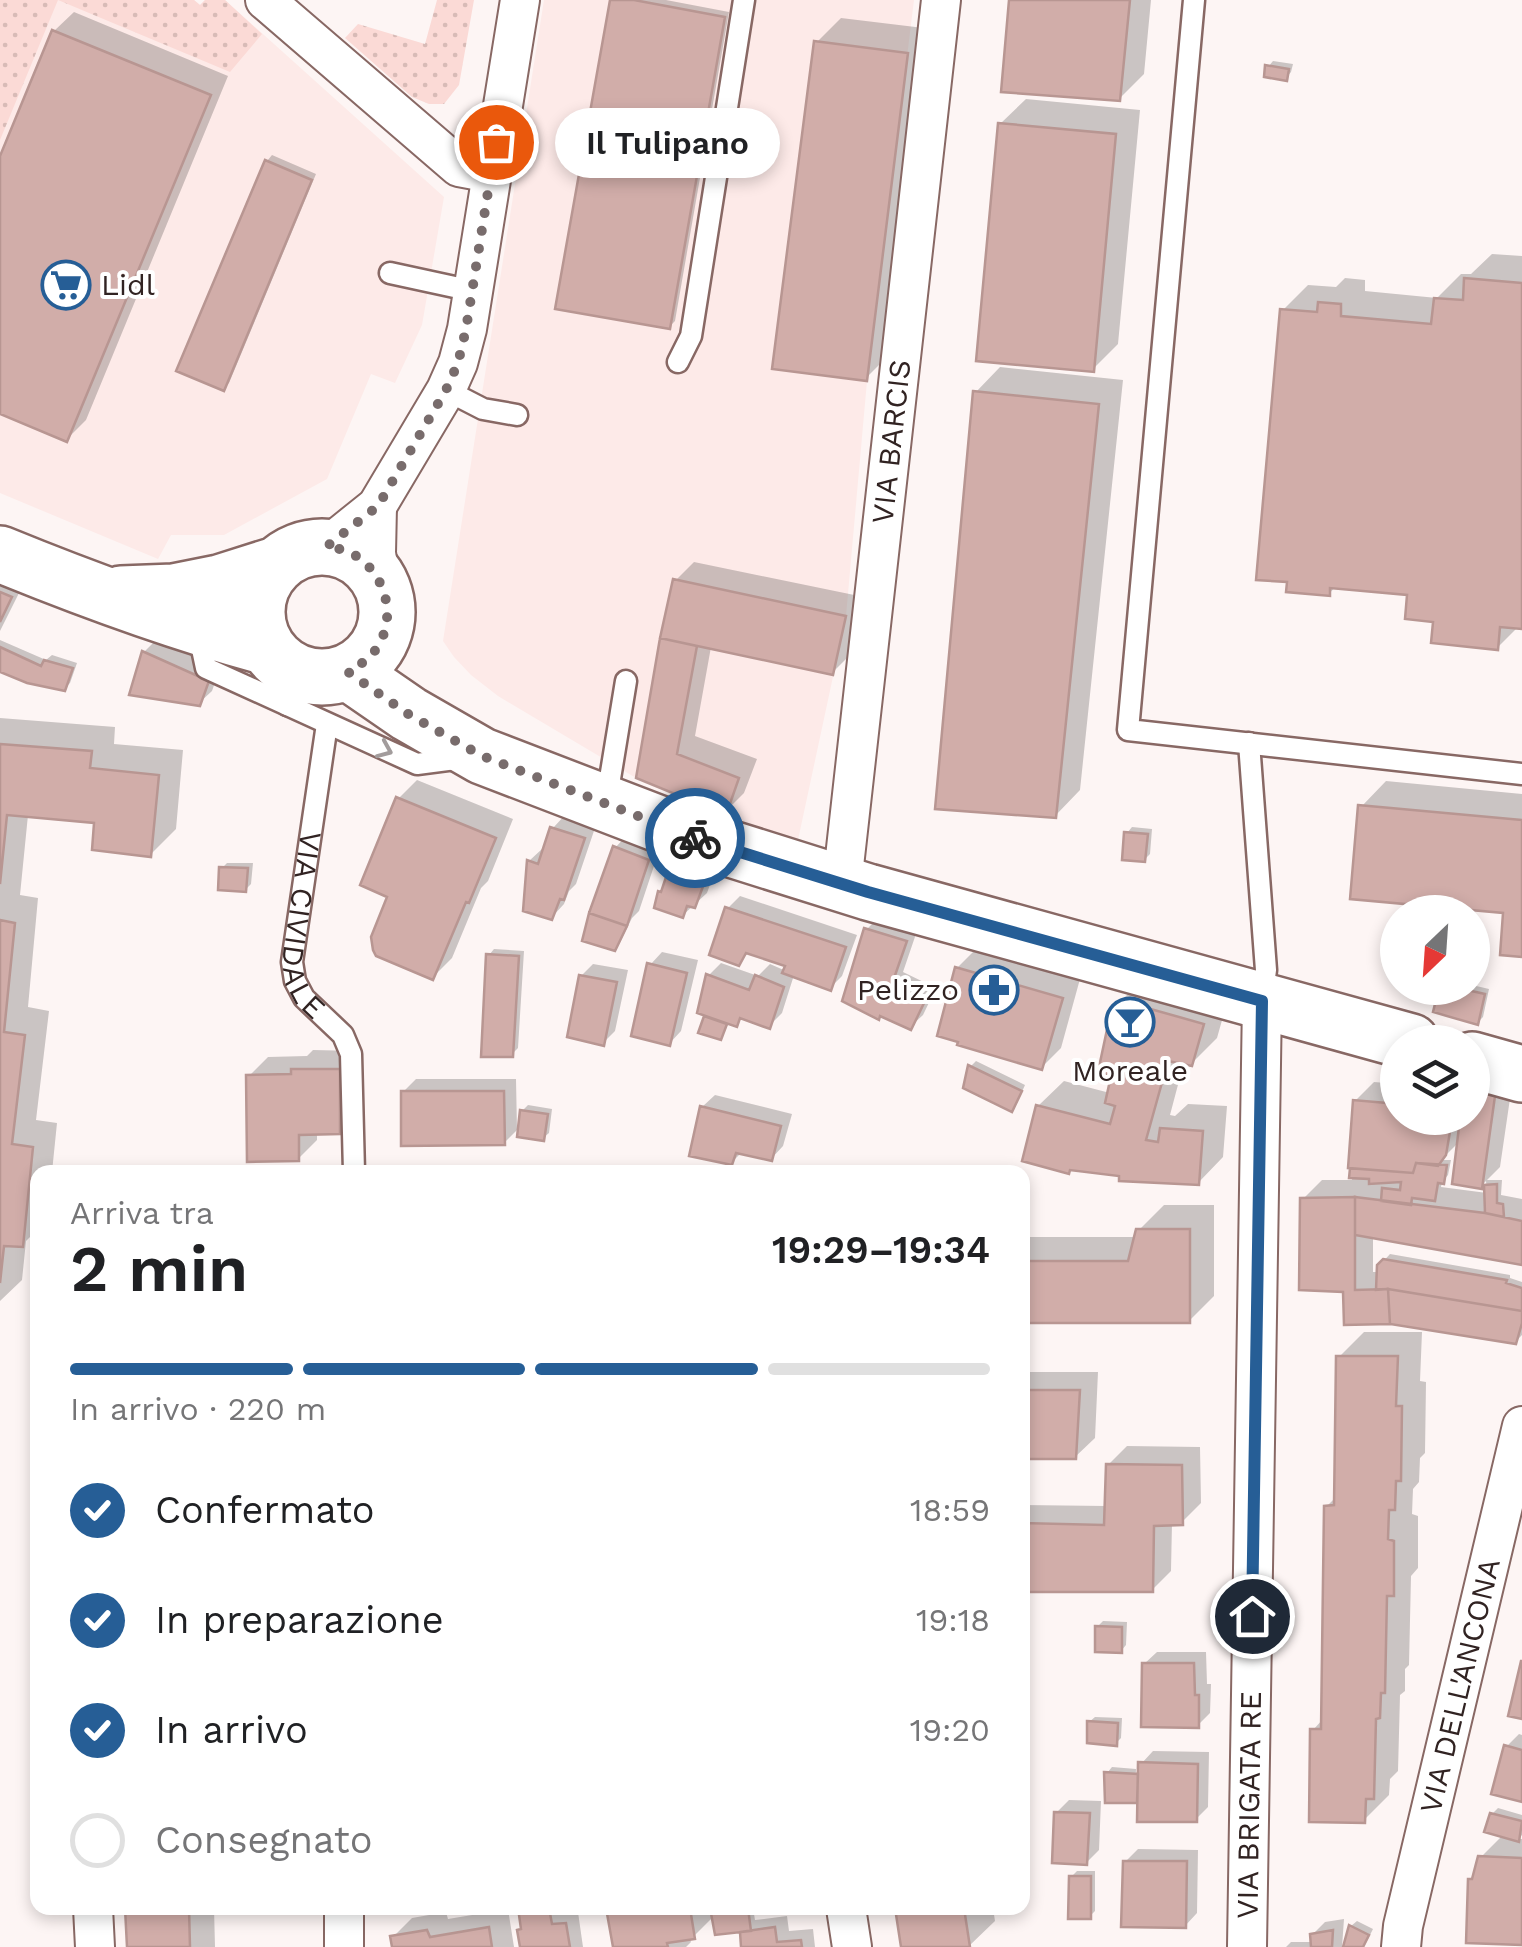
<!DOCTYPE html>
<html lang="it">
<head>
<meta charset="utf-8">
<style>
  body { margin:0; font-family:"Work Sans",sans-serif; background:#f6f6f6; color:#202124; height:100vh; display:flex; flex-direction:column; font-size:38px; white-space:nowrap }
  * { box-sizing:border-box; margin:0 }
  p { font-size:32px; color:#757577 }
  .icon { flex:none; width:55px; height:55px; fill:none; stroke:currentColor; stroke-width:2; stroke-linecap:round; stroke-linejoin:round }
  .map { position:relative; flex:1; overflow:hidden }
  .details { position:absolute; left:30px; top:1165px; width:1000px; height:750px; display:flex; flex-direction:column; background:#fff; border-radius:20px; box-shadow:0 5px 15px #0003 }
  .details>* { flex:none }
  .needle { width:65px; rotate:205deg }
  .fabs { position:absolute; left:1380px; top:895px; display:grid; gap:20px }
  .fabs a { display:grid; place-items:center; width:110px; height:110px; border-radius:50%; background:#fff; box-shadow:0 5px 15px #0003; font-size:50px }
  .pin { position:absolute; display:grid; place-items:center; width:85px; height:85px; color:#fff; margin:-42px; border:5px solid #fff; border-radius:50%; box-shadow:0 2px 10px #0007 }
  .courier { position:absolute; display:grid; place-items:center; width:100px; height:100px; margin:-50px; border:8px solid #265e96; border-radius:50%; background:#fff; color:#222; box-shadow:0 2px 12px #0007 }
  .bubble { position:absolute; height:70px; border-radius:35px; background:#fff; box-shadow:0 5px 15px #0003; font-size:32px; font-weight:600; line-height:70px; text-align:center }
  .overview em { font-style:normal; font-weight:600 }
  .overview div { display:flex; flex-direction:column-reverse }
  .overview { display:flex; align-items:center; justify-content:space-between; height:170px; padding:0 40px }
  h1 { font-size:65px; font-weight:600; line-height:75px }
  .bar { display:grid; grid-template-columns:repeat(4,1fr); gap:15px 10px; align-content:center; height:120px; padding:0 40px }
  .bar i { height:12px; border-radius:8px; background:#e0e0e0 }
  .bar .on { background:#265e96 }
  .bar p { grid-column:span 4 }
  ol { padding:0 40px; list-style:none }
  li { display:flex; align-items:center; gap:30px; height:110px }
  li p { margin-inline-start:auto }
  li .icon { padding:10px; border-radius:50%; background:#265e96; color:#fff; stroke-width:4 }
  li:last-child { color:#757577 }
  li i { width:55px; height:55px; border:5px solid #e0e0e0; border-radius:50% }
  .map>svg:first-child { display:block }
</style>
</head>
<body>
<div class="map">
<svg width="1522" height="1947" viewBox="0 0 1522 1947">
  <defs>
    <pattern id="grass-dots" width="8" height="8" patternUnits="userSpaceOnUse" patternTransform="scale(2.5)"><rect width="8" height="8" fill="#fbdad6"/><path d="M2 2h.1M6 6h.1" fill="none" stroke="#d8bbb7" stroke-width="1.8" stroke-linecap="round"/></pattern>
  </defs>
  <rect width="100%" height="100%" fill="#fdf5f4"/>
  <path fill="#fdeae8" d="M0,0H194L200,5L205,0H225L444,197L422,325L395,383L371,374L327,479L224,535H171L158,559L0,493Z
    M544,0H914L867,381L846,616L798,840L726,815L636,778L498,696L471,675L454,657L443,641Z"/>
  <path fill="url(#grass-dots)" d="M0,0H194L200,5L205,0H225L262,34L230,72L58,0L0,140Z
    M437,0H474L459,85L444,104H429L412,97L345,38L358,24L425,44Z"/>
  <path fill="#0003" fill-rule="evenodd" d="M612,0H666L729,12L675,321L669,327Z
    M1011,0H1151L1144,74L1119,99Z
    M74,12L228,76L86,420L67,439L0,412V163L54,31Z
    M841,18L932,29L891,353L866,378L816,43Z
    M1273,61L1293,64L1291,72L1286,78L1268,67Z
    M1026,99L1140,110L1118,344L1093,369L1000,124Z
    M272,155L316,174L229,383L223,388L267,161Z
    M1492,254L1522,256V626H1519L1498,647L1436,620L1410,592L1336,586L1329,594L1283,310L1308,285L1336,287L1345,278L1365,280V291L1437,298L1461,274H1471Z
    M1000,367L1123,380L1080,790L1055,816L975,393Z
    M694,562L864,597L852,653L833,672L711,647L695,736L757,759L744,793L725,812L638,776L675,581Z
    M0,575L23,585L0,631Z
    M0,640L46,660L52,655L77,663L70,683L64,689L0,670Z
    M156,640L220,668L212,691L199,703L144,652Z
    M0,718L115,727L114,744L183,750L176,829L151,854L97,821L28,815L20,895L38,898L28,1007L49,1011L36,1120L57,1123L52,1172H38V1229L26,1241L22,1280L0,1301Z
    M417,780L513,819L488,881L481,888L452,958L433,977L390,896L398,799Z
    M1386,781L1522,794V955L1506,911L1361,807Z
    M565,815L596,825L576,884L569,891L564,904L552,917L529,861L542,849L545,850L553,828Z
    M1132,827L1152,829L1150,854L1144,860L1127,833Z
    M627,835L660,848L639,911L632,918L620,942L614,948L615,848Z
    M684,857L716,868L707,893L682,916L660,893L665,888L671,869Z
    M227,863H253L251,884L245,890L222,868Z
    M740,896L857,935L842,976L830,988L794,975L782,1013L769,1026L744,1016L736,1024L729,1022L725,1031L720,1037L706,1017L708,1015V976L721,963L758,976L770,964L786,971L788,965L750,951L738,963L727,909Z
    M879,917L918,928L903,972L936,988L923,1015L910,1027L867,929Z
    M494,949L524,951L518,1048L512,1054L489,955Z
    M976,949L1080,979L1061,1048L1042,1067L957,968Z
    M662,952L698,960L681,1031L669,1044L650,965Z
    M593,964L628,970L615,1031L603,1043L581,976Z
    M1140,982L1228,999L1217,1038L1192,1063L1184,1062L1170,1115L1175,1116L1188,1104L1227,1106L1223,1157L1198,1183L1121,1174L1038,1106L1064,1081L1110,1093L1114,1075L1115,1007Z
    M1472,985L1489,989L1483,1017L1478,1022L1436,1011L1442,988H1472Z
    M313,1050L358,1051V1113L339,1132H317V1140L298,1159L249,1076L268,1057L307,1056Z
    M976,1061L1025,1085L1017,1103L1012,1109L966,1087L971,1066Z
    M1472,1068L1513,1078L1500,1167L1487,1180H1502L1501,1195L1522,1199V1263L1373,1236V1272H1379V1266L1390,1254L1510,1275V1278L1522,1282V1335L1516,1341L1346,1289L1302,1200L1322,1180H1352L1355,1101L1374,1082L1398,1084V1118H1472ZM1460,1141L1481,1186L1486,1181L1487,1193L1441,1187L1442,1182L1448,1175L1451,1160H1441Z
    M416,1079H516L517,1130L504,1143L403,1092Z
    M715,1095L792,1114L783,1146L771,1159L742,1152L731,1163L702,1107Z
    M528,1105L552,1109L549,1133L543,1138L522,1111Z
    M680,1166L711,1172H674Z
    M1164,1205H1214V1296L1189,1321H1022V1237H1137L1139,1230Z
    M1364,1332H1422L1420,1381L1426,1382L1425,1453L1420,1458L1419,1482L1413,1489L1412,1514L1418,1516V1568L1411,1576L1409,1665L1405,1669V1691L1400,1695L1398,1771L1390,1779L1389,1795L1364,1820L1313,1730L1323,1719L1326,1507L1337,1496L1339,1357Z
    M1022,1372H1098L1095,1438L1075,1457L1022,1456Z
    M1127,1446L1200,1447L1201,1503L1182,1522L1172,1523L1171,1571L1152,1590L1022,1589V1505L1107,1506L1108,1465Z
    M1103,1621L1127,1622L1126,1645L1121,1651L1097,1627Z
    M1157,1652H1206L1207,1684H1211L1210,1713L1198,1725L1144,1664Z
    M1095,1717L1122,1718L1121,1738L1116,1743L1089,1722Z
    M1519,1734L1522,1735V1799L1507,1746Z
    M1153,1751L1209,1752L1208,1807L1196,1819L1140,1800H1107V1773L1112,1767L1136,1769L1135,1798H1140L1141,1764Z
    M1069,1800L1101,1801L1099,1850L1086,1863L1056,1813Z
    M1498,1808L1522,1815V1835L1518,1839H1522V1943L1470,1880L1476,1875L1480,1858L1503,1835L1492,1814Z
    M1138,1849L1198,1850L1197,1913L1185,1926L1125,1862Z
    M1077,1871H1095V1911L1090,1916L1071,1877Z
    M128,1908H214L215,1947H130Z
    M520,1908H563L564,1912H578L583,1947H522L523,1928Z
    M609,1908H712V1910L714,1908H753L755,1920L787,1916L789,1931L813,1929L815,1947H744L742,1929L714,1916L694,1936L689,1937L691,1942L686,1947H616Z
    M898,1908H993L995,1921L969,1946L904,1947Z
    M508,1909L514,1947H394L393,1937L412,1918L446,1912L448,1919Z
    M1344,1919L1342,1947H1286L1291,1942H1313L1312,1935L1325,1922Z
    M1357,1921L1373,1929L1364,1947L1343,1946L1351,1926Z"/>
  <path fill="#d1ada9" stroke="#b89692" stroke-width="2.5" d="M610,0H634L725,17L670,329L555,309Z
    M1009,0H1130L1120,101L1001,92Z
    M52,30L211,95L67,442L0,414V156Z
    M814,41L908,53L867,381L772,369Z
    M1265,65L1289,69L1287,81L1264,77Z
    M998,123L1116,134L1094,372L976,361Z
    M265,160L312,180L224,391L176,371Z
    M1464,278L1522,283V629L1500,627L1498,650L1431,643L1433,622L1405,619L1407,595L1330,588V596L1286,592L1287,582L1256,580L1280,309L1317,312L1318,302L1341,304V316L1431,324L1434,298L1463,300Z
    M973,391L1099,404L1056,818L935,809Z
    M673,579L846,616L833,675L660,638Z
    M0,592L12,597L0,622Z
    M660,638L697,646L677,754L739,778L726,815L636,778Z
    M0,647L41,666L44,660L73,668L65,691L27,683L0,672Z
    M142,651L209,681L200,706L129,695Z
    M0,744L92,751L90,768L159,775L151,857L92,850L94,823L7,815L0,884Z
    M396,797L496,838L469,903L466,902L433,980L376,956L373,950L371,937L387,897L360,885Z
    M1358,805L1522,820V957L1500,955L1503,913L1350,899Z
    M550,827L585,838L564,900L560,899L552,920L523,911L527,860L538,864Z
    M1124,832L1148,834L1145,862L1122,860Z
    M613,846L649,860L627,926L589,913Z
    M219,867L248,868L246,892L218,890Z
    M669,868L705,881L695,908L687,906L683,918L654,908L658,891L661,892Z
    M725,907L846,947L831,991L782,973L785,966L746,953L739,966L709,955Z
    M589,913L627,926L615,951L582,941Z
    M0,920L15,923L4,1032L25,1035L12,1144L33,1147L23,1247L4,1246L0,1283Z
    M864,928L907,941L892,984L925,1001L911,1030L880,1016L879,1020L842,1001Z
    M486,954L519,956L513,1057H481Z
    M647,963L687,973L670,1046L631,1036Z
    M955,967L1063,998L1042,1070L957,1045L958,1042L937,1036Z
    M706,974L749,990L755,975L784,987L770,1029L740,1018L737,1027L697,1013Z
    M579,975L617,982L604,1046L567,1037Z
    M1439,988H1458L1485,994L1478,1025L1433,1012Z
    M1112,1006L1138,1012L1140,1006L1204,1024L1192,1066L1168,1061L1146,1140L1158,1142L1160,1128L1203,1131L1199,1185L1119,1181V1176L1070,1170L1069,1174L1022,1161L1036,1105L1110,1124L1115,1106L1105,1103L1111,1076L1098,1072Z
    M704,1016L727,1024L721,1040L698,1033Z
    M968,1065L1022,1091L1012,1112L963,1088Z
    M291,1069H340V1134L299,1135V1161L247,1162L246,1075L291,1074Z
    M401,1091H504L505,1145L401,1146Z
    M1472,1091L1495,1096L1482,1189L1452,1184L1459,1127L1451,1126L1446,1155L1438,1166L1416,1163L1413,1173L1348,1168L1353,1100L1398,1104V1118H1472Z
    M700,1106L781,1126L772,1161L736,1153L732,1165L689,1156Z
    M520,1110L548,1114L544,1141L517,1137Z
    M1416,1163L1447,1165L1444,1184L1438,1183L1435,1201L1412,1198L1411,1205L1381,1201L1382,1188L1400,1190L1401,1182L1369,1184V1179L1349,1178L1350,1168L1413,1173Z
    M1497,1184V1203L1503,1204L1504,1217L1485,1213L1484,1185Z
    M1355,1197V1290L1388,1289L1390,1324L1344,1325L1343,1292L1299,1290L1300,1198Z
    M1355,1197L1485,1213L1522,1221V1265L1355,1235Z
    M1136,1229H1190V1323H1022V1261H1128Z
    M1383,1259L1507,1280L1506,1283L1522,1288V1311L1388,1289L1376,1290L1377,1265Z
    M1388,1289L1522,1311V1323L1516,1344L1390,1324Z
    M1336,1356H1398L1396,1406H1402L1401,1481H1396L1395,1510H1389L1388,1539L1394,1541V1596H1387L1385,1693H1381L1380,1718L1376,1719L1374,1799H1366L1365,1823L1309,1822L1310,1729H1321L1324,1506L1334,1505Z
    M1022,1390H1080L1076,1459H1022Z
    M1106,1464L1182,1465L1183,1525L1154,1526L1153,1592H1022V1523L1104,1525Z
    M1095,1626L1122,1627V1653L1095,1652Z
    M1521,1661H1522V1719L1508,1716Z
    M1142,1663H1194L1195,1695H1199V1728L1141,1727Z
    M1087,1721L1118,1723L1117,1746L1087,1743Z
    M1504,1745L1522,1750V1802L1491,1794Z
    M1138,1762L1198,1764L1197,1822H1137Z
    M1104,1772L1138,1774L1137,1803H1105Z
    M1054,1812L1090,1813L1087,1865L1052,1863Z
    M1490,1813L1522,1821L1519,1842L1484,1832Z
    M1478,1856L1522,1858V1945L1466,1943L1468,1879H1472Z
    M1123,1861H1187L1186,1928L1121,1927Z
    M1069,1876H1091V1919H1068Z
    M125,1908H189L190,1947H127Z
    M518,1908H549L552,1924L566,1923L570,1947H520L517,1930L521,1929Z
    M606,1908H690L695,1939L667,1943L668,1947H613Z
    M710,1908H748L751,1931L715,1935Z
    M895,1908H964L970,1947H901Z
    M1349,1925L1369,1935L1363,1947H1343Z
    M489,1927L492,1947H392L390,1936L427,1930L430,1937Z
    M775,1927L777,1942L801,1940L802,1947H741L740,1932Z
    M1333,1930L1332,1947H1311L1310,1934Z"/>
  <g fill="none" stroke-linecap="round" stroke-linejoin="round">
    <g stroke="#886864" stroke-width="25">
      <g id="lane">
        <path d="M1194,0L1128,730L1522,774"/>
        <path d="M390,273L473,291"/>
        <path d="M678,362L691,336L744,0"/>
        <path d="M446,390L483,409L517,415"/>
        <path d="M198,630L206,668L417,764L463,758"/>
        <path d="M287,705L294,671"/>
        <path id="s1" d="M327,724L292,962L295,981L304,998L343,1035L351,1054L354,1172"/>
        <path d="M1249,743L1266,970L1262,999"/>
        <path d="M606,803L626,681"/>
      </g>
    </g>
    <g stroke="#886864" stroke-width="42">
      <g id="street">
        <path d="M265,0L459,167L491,173"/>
        <path d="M377,506L376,553L380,580"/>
        <path d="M326,547L377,506L446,390L458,363L467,329L520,0"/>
        <path id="s2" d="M842,884L941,0"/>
        <path d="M93,1908L95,1947"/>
        <path d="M344,1908V1947"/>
        <path d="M846,1908L852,1947"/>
        <path id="s3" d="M1247,1947L1262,1001"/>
        <path id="s4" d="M1401,1947L1403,1926L1522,1426"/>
      </g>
    </g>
    <g stroke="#886864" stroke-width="60">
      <path id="primary" d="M257 612a65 65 0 1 1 130 0a65 65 0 1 1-130 0Z
        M0,554C88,590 175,622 267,647
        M121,594L174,592L219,583L276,565
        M348,672L409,714L482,756L693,837L868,892L1411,1042
        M1472,1060L1522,1074"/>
    </g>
    <use href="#lane" stroke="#fff" stroke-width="20"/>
    <use href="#street" stroke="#fff" stroke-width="38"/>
    <use href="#primary" stroke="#fff" stroke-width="55"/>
  </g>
  <defs><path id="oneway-chevron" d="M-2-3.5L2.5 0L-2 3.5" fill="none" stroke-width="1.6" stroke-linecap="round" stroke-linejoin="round" transform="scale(2.5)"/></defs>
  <use stroke="#a29c9c" href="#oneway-chevron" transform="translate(385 750) rotate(23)"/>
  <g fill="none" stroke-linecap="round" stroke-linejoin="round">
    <path stroke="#786c6c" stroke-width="10" stroke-dasharray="0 18" d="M496,142L466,329L458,363L446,390L378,506L326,547C334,548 343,549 349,552C384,569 398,614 378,646C371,658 360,665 348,672L408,714L482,756L695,838"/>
    <path stroke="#265e96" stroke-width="12" d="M695,838L868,892L1262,1001L1252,1616"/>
  </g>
  <defs>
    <g id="supermarket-ring" transform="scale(2.5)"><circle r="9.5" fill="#fff" stroke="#265e96" stroke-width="1.5"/><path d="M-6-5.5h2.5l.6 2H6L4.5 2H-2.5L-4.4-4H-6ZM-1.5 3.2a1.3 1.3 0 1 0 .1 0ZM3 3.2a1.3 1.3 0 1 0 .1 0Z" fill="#265e96"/></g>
    <g id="pharmacy-ring" transform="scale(2.5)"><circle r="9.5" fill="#fff" stroke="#265e96" stroke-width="1.5"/><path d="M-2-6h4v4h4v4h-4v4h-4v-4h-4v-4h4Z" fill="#265e96"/></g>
    <g id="bar-ring" transform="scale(2.5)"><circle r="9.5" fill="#fff" stroke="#265e96" stroke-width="1.5"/><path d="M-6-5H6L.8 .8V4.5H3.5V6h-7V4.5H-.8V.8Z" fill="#265e96"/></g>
  </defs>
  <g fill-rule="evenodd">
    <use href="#supermarket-ring" x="66" y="285"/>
    <use href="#pharmacy-ring" x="994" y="990"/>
    <use href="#bar-ring" x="1130" y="1022"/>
  </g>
  <g text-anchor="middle" stroke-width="8" stroke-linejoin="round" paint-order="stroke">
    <g font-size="30" fill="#312322" stroke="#fff" text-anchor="start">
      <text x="101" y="295">Lidl</text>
      <text x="959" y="1000" text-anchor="end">Pelizzo</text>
      <text x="1130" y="1081" text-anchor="middle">Moreale</text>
    </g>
    <g font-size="30" fill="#312322" stroke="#fff">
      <text dy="10" stroke="none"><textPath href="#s2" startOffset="445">VIA BARCIS</textPath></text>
      <text dy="10" stroke="none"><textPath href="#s1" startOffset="205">VIA CIVIDALE</textPath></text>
      <text dy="10" stroke="none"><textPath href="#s4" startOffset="268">VIA DELL'ANCONA</textPath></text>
      <text dy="10" stroke="none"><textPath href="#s3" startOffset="142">VIA BRIGATA RE</textPath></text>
    </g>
  </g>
</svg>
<div class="fabs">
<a><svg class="needle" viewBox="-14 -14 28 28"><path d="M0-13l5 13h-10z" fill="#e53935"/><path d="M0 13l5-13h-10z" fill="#757577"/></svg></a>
<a><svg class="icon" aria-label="layers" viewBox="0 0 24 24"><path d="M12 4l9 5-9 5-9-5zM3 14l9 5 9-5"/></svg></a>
</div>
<div class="pin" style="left:496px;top:142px;background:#ea580c"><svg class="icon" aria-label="bag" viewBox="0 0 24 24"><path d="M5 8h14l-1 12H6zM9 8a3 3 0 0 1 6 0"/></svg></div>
<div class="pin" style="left:1252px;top:1616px;background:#1f2937"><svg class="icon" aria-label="home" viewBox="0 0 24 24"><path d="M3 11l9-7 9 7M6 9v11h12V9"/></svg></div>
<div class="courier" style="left:695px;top:838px"><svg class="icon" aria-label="bike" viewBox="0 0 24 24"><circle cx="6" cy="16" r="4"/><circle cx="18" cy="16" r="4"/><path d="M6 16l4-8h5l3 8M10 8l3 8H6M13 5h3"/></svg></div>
<div class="bubble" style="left:555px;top:108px;width:225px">Il Tulipano</div>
<section class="details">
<div class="overview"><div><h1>2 min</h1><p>Arriva tra</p></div><em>19:29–19:34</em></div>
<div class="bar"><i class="on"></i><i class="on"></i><i class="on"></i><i></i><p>In arrivo · 220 m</p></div>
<ol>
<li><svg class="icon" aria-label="check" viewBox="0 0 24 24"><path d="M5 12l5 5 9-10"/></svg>Confermato<p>18:59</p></li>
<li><svg class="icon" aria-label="check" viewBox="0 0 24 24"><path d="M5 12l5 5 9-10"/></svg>In preparazione<p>19:18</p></li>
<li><svg class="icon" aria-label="check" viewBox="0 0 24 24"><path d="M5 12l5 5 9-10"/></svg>In arrivo<p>19:20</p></li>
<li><i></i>Consegnato</li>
</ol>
</section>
</div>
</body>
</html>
